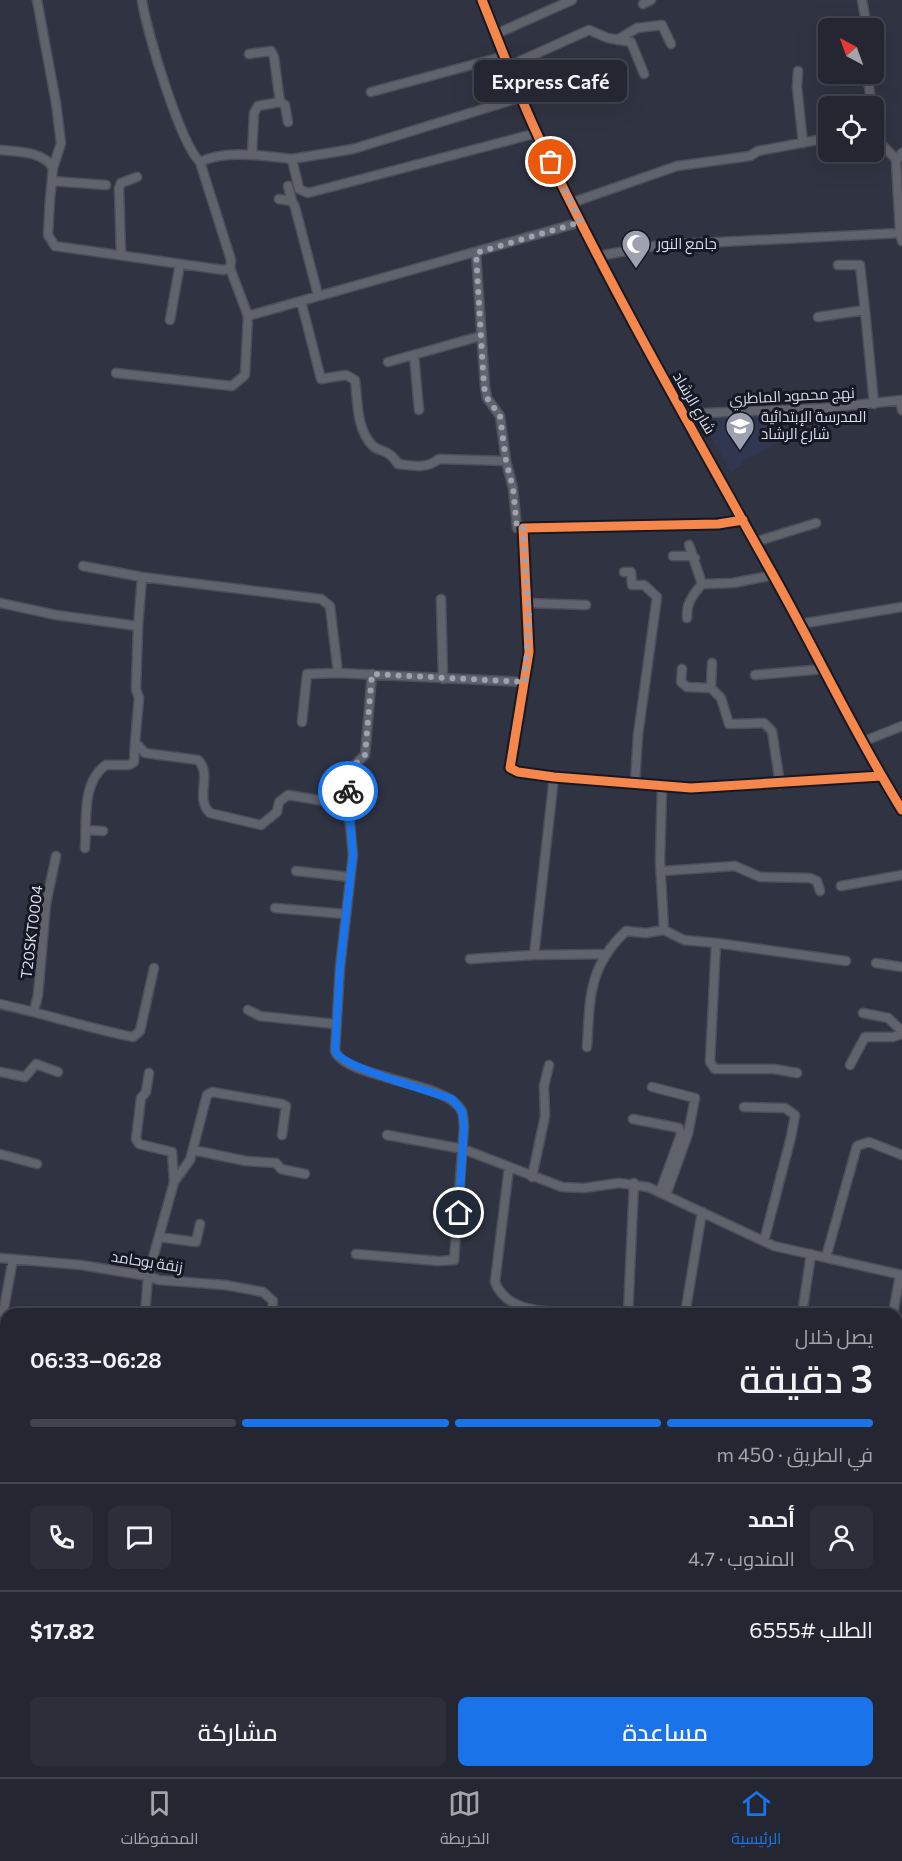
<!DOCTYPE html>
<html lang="ar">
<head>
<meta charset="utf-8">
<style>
  body { margin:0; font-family:Commissioner,Cairo,sans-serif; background:#2c2e39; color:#f1f3f6; direction:rtl; height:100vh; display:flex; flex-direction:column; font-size:22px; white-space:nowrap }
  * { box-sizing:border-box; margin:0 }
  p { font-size:20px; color:#a3a5ab }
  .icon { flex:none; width:33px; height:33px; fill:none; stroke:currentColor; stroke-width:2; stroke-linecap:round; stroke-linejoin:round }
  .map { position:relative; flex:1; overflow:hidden; direction:ltr }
  .sheet { position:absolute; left:0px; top:1308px; width:903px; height:470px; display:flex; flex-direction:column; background:#242631; border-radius:18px 18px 0 0; box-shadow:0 6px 24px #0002,0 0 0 2px #41434d; direction:rtl }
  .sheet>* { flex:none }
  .needle { width:39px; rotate:319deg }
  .buttons { position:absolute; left:818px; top:18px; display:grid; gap:12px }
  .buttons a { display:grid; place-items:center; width:66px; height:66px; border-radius:9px; background:#242631; box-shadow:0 6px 24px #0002,0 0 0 2px #41434d; font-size:30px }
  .pin { position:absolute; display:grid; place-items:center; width:51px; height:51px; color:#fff; margin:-26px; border:3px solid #fff; border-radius:50%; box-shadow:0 2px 6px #0007 }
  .courier { position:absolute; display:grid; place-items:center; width:60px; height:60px; margin:-30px; border:4px solid #1a73e8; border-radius:50%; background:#fff; color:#222; box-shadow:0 2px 8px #0007 }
  .bubble { position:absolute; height:42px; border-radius:9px; background:#242631; box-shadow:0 6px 24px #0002,0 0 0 2px #41434d; font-size:20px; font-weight:600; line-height:42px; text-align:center; direction:rtl }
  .overview em { font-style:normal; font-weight:600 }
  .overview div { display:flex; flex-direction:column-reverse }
  .overview { display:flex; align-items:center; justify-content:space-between; height:102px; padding:0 30px }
  h1 { font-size:39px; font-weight:600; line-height:45px }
  .bar { display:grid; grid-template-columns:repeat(4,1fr); gap:9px 6px; align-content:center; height:72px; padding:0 30px }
  .bar i { height:8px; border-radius:4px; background:#41434d }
  .bar .current { background:#1a73e8 }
  .bar p { grid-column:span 4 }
  .line { display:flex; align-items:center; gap:15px; padding:0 30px; border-top:2px solid #41434d }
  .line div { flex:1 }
  .round { display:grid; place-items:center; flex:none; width:63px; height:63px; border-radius:9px; background:#2c2e39 }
  .cta { display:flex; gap:12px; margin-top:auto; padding:12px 30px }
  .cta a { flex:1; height:69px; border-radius:9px; background:#1a73e8; color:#fff; font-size:24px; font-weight:600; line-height:69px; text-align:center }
  .cta a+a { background:#2c2e39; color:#f1f3f6 }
  .menu { display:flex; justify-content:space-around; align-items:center; height:84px; border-top:2px solid #41434d; background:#242631; font-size:16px; color:#a3a5ab }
  .menu a { display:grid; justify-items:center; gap:3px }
  .menu .current { color:#1a73e8 }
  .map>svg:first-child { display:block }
</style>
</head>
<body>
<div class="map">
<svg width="902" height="1777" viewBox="0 0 902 1777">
  <rect width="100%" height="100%" fill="#303341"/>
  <path fill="#313651" d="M777,412L779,442L742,462L744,465L731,472L701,420L704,417Z"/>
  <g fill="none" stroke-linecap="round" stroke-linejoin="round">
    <g stroke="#4c4f5a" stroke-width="11">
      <path id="minor" d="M37,0L56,103L61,143L53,168L50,199L48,235L55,246L223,270L230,268L248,316L581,222
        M142,0C146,30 180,143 200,162L231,260L230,268
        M482,0C500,45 517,91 538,136C609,285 691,428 772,573C816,651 854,733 902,810
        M862,0L867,28
        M643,4L651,0
        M496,34L572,0
        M617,40L637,28L662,25L671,44
        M249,54L271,51L274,57L280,102L258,106L254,113L252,154
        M509,66L589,30L608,38L631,42L644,74
        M798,71L797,87L803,143
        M867,74L872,106
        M371,92L505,56
        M280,102L285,105L288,122
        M873,117L881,144L896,159
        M0,150C18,152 43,151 53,168
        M292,159L353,149L522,97
        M200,162C226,149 263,156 292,159L299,189L308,193L537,133
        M52,181L106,185
        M288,186L292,201
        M279,199L292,201L295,207L318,295
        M571,203L677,166L750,156L758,151L828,138
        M900,233L902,241
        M476,253L485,387L487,398L500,416L506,461L513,488L517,528H523
        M121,255L119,188L121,183L137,177
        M598,256L660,245L900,233L896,161L902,153
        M838,265H860L865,310
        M301,301L321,379L346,375L355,380C358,402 356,428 372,445C380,453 388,448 398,464C414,466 426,469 439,459L506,461
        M818,317L865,310L874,404
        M170,320L180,264
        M414,355L419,410
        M388,362L481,336
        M116,373L232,386L245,375L248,316
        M900,401L902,410
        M682,414L825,408L902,400
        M743,520L718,524L523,528L529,652L510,768L518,772L554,777L691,788L881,776
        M755,542L816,523
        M689,545L702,584
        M673,556H689L695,558
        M83,566L142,577
        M624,572H631L632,585H644L657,597L638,735L635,783
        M441,599L443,679
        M0,603L56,615L138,626L142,577L321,599L330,606L338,673L525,682
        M528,603L586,605
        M687,618C686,603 693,595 702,584L733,583L774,575
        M800,624L902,607
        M138,626L136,689L139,698L135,742L145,753L198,760C213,775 194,798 210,813L261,825L277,812L279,802L288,795L348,805
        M682,669L681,682L687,687L711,688L721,698L729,724L764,723L772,731L780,784
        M755,675L824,669
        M711,688L712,663
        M302,722L307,674L338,673
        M862,742L902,726
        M554,777L534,955L607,954
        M86,830L103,831
        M85,848C87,822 81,782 106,765H129L134,762L135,742
        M296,871L350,877
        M663,871L735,866L760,877L810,878L817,881L820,891
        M841,886L902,875
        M275,908L345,914
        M664,930L684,940L716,943L710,1062L715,1069H774L797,1073
        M716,943L846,961
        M470,959L534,955
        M876,963L902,967
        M0,1004C45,1014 88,1028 133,1037L140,1031L154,968
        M248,1010L260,1016L335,1024
        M34,1011L38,995L46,904L56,856
        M863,1013L888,1018L902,1031
        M587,1047C590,998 588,967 626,931L646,933L664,930L660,861L662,787
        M850,1065L865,1037H893L902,1034
        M0,1072L25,1077L36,1064L58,1072
        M149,1073L146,1092L141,1098L136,1139L139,1144L172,1152L174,1181
        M652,1087L695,1098L688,1134L666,1195
        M744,1107L785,1108L795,1115L791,1137L764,1241
        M633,1119L679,1128L681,1134L660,1192
        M387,1135L463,1149L562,1187L584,1188L619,1183L648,1187L774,1246L902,1275
        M193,1150L246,1161L276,1163L281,1169L305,1174
        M0,1154L37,1164
        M509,1167L495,1282C507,1314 549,1311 579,1314
        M532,1177L545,1116L544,1086L549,1065
        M159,1237L196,1242L200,1224
        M356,1254L438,1261L454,1260L464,1126C463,1122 464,1115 462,1112C450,1081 345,1079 335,1051L340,967L353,855L348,805V771L365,755L372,674
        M826,1257L857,1146L869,1142L902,1155
        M0,1258L81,1265L148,1276L159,1280L225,1285L263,1292L273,1301L272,1314
        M145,1314L148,1276L174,1182L190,1160L207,1095L212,1092L282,1104L286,1106L282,1135
        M628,1314L634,1183
        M685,1314L702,1212
        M802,1314L811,1254
        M893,1314L900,1275
        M0,1330L13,1259
        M0,1411H6
        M897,1476H902
        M0,1583L6,1584
        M897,1599L902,1600
        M897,1741L902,1742
        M624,1776L627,1777
        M3,1777L6,1759
        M123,1777L125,1772
        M323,1777V1772
        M452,1777L453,1772
        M688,1777L689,1772"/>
    </g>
    <use href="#minor" stroke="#60636c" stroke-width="8"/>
    <g stroke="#161823" stroke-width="13">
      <path id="cycleway" d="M482,0C500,45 517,91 538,136C609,285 691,428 772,573C816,651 854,733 902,810
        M743,520L718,524L523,528L529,652L510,768L518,772L554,777L691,788L881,776"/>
    </g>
    <use href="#cycleway" stroke="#f5874c" stroke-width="9"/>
  </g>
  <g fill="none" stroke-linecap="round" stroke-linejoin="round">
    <path stroke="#9da1b0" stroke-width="6" stroke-dasharray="0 10.8" d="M348,791V771L365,755L372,674L525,682L529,619L523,528H517L513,488L506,461L500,416L487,398L484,387L476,253L581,222L551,162"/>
    <path stroke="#1a73e8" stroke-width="8" d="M348,791L353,855L340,967L335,1051C342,1068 431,1091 452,1099L462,1111L464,1125L459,1213"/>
  </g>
  <defs>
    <g id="mosque-pin" transform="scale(1.5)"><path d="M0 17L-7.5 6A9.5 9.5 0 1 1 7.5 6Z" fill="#9da1b0" stroke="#161823"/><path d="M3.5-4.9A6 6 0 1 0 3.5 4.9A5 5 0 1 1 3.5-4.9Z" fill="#fff"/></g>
    <g id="school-pin" transform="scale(1.5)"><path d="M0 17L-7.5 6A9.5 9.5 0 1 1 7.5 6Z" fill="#9da1b0" stroke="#161823"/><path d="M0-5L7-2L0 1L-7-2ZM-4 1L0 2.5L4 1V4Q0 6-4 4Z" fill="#fff"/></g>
  </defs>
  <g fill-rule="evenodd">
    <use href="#mosque-pin" x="636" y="244"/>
    <use href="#school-pin" x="740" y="426"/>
  </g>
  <g text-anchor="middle" stroke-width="6" stroke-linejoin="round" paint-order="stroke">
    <g font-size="15" fill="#d8dceb" stroke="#161823" text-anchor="start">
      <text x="657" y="249">جامع النور</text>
      <text x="761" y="422">المدرسة الإبتدائية<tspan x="761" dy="17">شارع الرشاد</tspan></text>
    </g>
    <g font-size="15" fill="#d8dceb" stroke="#161823">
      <text transform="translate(792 396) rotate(-3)" y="5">نهج محمود الماطري</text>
      <text transform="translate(694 403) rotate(60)" y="5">شارع الرشاد</text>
      <text transform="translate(32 932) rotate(-83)" y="5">T20SKT0004</text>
      <text transform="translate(147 1262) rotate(9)" y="5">زنقة بوحامد</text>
    </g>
  </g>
</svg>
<div class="buttons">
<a><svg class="needle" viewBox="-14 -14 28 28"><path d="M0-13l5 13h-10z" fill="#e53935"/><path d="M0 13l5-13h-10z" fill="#a3a5ab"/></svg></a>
<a><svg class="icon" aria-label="locate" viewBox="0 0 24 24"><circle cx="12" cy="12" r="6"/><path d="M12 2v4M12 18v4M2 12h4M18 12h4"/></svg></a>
</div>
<div class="pin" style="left:551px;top:162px;background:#ea580c"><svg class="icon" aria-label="bag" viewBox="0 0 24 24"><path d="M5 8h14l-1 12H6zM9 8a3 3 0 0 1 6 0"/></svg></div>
<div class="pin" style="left:459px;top:1213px;background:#1f2937"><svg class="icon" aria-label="home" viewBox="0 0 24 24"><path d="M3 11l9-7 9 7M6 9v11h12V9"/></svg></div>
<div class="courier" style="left:348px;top:791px"><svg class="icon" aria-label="bike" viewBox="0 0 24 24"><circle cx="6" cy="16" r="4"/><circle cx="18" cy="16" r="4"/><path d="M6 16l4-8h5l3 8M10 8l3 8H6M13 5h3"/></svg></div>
<div class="bubble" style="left:474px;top:60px;width:153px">Express Café</div>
<section class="sheet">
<div class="overview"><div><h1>3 دقيقة</h1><p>يصل خلال</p></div><em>06:28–06:33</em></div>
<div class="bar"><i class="current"></i><i class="current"></i><i class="current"></i><i></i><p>في الطريق · 450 m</p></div>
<div class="line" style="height:108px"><a class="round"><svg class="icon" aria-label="person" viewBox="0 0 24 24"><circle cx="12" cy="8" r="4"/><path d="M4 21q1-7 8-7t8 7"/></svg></a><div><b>أحمد</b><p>المندوب · 4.7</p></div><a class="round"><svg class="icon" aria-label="chat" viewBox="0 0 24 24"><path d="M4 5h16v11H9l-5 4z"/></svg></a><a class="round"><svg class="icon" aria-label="phone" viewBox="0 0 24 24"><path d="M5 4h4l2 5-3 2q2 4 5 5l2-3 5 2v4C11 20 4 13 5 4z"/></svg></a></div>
<div class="line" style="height:78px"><div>الطلب #6555</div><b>$17.82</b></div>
<div class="cta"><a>مساعدة</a><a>مشاركة</a></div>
</section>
</div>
<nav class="menu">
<a class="current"><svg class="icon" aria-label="home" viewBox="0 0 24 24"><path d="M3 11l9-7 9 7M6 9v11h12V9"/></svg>الرئيسية</a>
<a><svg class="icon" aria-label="map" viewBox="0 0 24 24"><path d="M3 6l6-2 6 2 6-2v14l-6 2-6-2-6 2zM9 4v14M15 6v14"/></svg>الخريطة</a>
<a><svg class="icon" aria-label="saved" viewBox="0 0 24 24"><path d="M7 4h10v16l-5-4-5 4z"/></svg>المحفوظات</a>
</nav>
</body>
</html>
